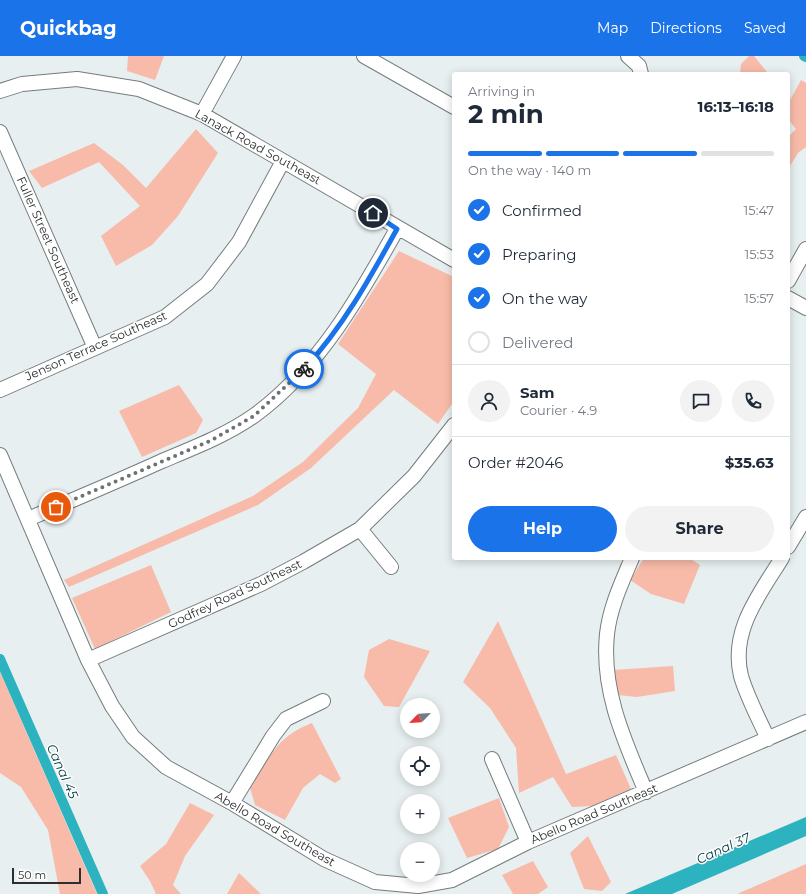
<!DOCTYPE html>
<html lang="en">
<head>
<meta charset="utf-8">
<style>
  body { margin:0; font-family:Montserrat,sans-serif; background:#f2f2f3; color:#1f2937; height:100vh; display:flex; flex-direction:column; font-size:15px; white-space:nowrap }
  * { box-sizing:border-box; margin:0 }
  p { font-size:13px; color:#747a83 }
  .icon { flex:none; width:22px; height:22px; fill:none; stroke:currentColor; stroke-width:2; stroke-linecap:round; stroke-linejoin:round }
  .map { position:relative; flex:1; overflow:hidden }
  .side { position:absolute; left:452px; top:16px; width:338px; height:488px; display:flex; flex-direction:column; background:#fff; border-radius:4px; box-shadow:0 2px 10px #0003 }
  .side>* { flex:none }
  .needle { width:26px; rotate:246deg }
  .tools { position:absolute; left:400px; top:642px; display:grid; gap:8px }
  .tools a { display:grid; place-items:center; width:40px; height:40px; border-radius:50%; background:#fff; box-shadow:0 2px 10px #0003; font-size:20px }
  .scale { position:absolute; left:12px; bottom:10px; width:69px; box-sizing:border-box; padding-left:4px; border:2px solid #2c2f30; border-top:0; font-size:11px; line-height:14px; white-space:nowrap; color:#2c2f30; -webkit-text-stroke:3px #fff; paint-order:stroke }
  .pin { position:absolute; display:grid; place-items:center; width:34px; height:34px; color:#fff; margin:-17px; border:2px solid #fff; border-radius:50%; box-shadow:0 1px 4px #0007 }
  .courier { position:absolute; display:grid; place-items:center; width:40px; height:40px; margin:-20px; border:3px solid #1a73e8; border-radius:50%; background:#fff; color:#222; box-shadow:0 1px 5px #0007 }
  .summary em { font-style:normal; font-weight:700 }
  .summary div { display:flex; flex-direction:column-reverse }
  .summary { display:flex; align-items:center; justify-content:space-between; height:68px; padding:0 16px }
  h1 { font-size:26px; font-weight:700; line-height:30px }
  .bar { display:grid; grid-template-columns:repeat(4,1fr); gap:6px 4px; align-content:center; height:48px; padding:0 16px }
  .bar i { height:5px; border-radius:3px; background:#e0e1e3 }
  .bar .selected { background:#1a73e8 }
  .bar p { grid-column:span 4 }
  .line { display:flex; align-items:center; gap:10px; padding:0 16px; border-top:1px solid #e0e1e3 }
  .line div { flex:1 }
  .round { display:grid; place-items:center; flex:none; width:42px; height:42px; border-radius:21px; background:#f2f2f3 }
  ol { padding:0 16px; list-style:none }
  li { display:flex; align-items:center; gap:12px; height:44px }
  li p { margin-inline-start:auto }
  li .icon { padding:4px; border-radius:50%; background:#1a73e8; color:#fff; stroke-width:4 }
  li:last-child { color:#747a83 }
  li i { width:22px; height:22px; border:2px solid #e0e1e3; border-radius:50% }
  .button { display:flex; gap:8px; margin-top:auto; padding:8px 16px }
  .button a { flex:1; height:46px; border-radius:24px; background:#1a73e8; color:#fff; font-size:16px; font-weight:700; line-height:46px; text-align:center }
  .button a+a { background:#f2f2f3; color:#1f2937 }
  header { display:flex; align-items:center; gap:24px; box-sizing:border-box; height:56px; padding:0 20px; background:#1a73e8; color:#fff }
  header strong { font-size:19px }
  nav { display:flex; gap:22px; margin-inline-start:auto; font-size:14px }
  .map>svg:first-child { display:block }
</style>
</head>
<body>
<header>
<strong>Quickbag</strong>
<nav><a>Map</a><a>Directions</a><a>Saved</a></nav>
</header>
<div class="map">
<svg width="806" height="838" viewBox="0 0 806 838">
  <rect width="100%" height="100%" fill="#e7eff0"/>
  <path fill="#f8bba9" d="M128,0H164L155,24L127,15Z
    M749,0H754L767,16L766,18H740L741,8Z
    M801,24L806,27V91L798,97L788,113V81L796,73L788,63V48Z
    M196,73L218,97L178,160L152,189L116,210L101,180L140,150L99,106L42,132L29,115L94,87L123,109L146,132Z
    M399,195L454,221V345L438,368L394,334L311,412L258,449L69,531L64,524L253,440L303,406L358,352L376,318L338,288Z
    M179,329L203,364L196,377L142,401L119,355Z
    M644,502H689L700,509L684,548L651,538L630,524Z
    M151,509L171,556L95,593L72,542Z
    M498,565L566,718L616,699L631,733L592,750L572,751L553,721L519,737L516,692L490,652L463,626Z
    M389,583L430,595L399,651L384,650L364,621L369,594Z
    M673,610L675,635L637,641L618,639L613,614Z
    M0,616L97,838H60L48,774L21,731L0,717Z
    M312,667L341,723L335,727L320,718L303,732L285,764L255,749L250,732C269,702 277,680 312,667Z
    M499,742L509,771L498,793L467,802L448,762Z
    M190,747L214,759L185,800L173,829L181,838H156L150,825L140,810L166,788Z
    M588,780L611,826L602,835L584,833L570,797Z
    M533,805L548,831L538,838H513L502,819Z
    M806,808V838H737Z
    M239,817L261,838H227Z"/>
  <path fill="#2db3bf" d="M806,761V780L672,838H625Z"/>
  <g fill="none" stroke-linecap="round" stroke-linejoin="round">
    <path stroke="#2db3bf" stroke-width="10" d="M804,0L806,1
      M0,603L103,838"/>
    <g stroke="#757c7d" stroke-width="16">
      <path id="minor" d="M364,0L454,51
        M628,0L639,10L641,18
        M0,35L22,28L77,23L139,33L202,58L454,204
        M202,58L234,0
        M0,76L95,292
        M788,225L806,193
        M788,242L806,252
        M0,334L165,261L207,228L239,186L283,105
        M0,399L88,604L112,650L133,681L166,711L232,747L324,803L375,826L418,830L452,824L528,786L806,666
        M28,463C73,444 118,425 162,405C193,392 227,379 255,359C319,312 359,241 397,173
        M360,473L391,511
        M788,491L806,461
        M632,502C622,526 610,551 607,578C601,635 625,686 646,736
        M88,604L261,528L303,506L360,473L414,420L454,369
        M768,683C759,663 747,641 741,620C730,575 759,539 782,502
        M492,703L528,786
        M232,747L273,680L286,663L323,645"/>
    </g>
    <use href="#minor" stroke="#fff" stroke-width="14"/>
  </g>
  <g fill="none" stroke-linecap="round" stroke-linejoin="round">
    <path stroke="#6d7273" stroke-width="4" stroke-dasharray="0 7.2" d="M56,451L210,385L254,360L304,313"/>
    <path stroke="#1a73e8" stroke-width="5" d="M304,313C343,271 370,222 397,173L373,157"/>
  </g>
  <g text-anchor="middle" stroke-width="3" stroke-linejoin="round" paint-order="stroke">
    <g font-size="12" fill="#2c2f30" stroke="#fff">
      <text transform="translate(258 91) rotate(29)" y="4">Lanack Road Southeast</text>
      <text transform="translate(48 184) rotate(66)" y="4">Fuller Street Southeast</text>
      <text transform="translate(96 290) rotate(-24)" y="4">Jenson Terrace Southeast</text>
      <text transform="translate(235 538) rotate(-25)" y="4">Godfrey Road Southeast</text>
      <text transform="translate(594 758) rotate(-23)" y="4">Abello Road Southeast</text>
      <text transform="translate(275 773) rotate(30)" y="4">Abello Road Southeast</text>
    </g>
    <g font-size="13" font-style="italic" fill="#003d42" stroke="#fff">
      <text transform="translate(63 715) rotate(66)" y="5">Canal 45</text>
      <text transform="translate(723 792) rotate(-24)" y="5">Canal 37</text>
    </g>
  </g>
</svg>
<div class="tools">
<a><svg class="needle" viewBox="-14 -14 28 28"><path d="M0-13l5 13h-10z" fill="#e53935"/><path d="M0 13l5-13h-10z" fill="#747a83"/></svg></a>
<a><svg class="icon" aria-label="locate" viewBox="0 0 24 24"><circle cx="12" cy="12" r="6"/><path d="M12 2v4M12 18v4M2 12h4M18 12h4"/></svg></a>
<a>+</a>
<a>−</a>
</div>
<div class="scale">50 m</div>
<div class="pin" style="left:56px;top:451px;background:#ea580c"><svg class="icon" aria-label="bag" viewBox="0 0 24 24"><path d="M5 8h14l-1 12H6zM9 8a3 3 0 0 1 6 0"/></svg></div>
<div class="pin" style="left:373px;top:157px;background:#1f2937"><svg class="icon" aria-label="home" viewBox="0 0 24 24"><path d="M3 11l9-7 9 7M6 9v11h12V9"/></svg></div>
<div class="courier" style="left:304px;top:313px"><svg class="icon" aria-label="bike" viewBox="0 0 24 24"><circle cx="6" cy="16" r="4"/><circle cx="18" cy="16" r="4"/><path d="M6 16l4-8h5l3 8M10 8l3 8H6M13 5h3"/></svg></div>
<section class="side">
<div class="summary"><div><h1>2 min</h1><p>Arriving in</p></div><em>16:13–16:18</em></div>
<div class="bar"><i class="selected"></i><i class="selected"></i><i class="selected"></i><i></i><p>On the way · 140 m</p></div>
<ol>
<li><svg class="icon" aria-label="check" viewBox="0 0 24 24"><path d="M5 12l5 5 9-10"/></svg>Confirmed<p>15:47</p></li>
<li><svg class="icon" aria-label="check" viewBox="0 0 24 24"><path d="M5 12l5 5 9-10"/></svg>Preparing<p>15:53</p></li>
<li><svg class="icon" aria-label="check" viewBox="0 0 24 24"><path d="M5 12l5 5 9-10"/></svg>On the way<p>15:57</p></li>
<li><i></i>Delivered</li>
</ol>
<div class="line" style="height:72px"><a class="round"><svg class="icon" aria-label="person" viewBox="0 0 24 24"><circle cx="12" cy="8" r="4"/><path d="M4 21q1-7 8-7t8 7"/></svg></a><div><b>Sam</b><p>Courier · 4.9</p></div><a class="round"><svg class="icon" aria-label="chat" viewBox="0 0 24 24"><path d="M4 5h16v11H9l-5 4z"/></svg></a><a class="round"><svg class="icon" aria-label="phone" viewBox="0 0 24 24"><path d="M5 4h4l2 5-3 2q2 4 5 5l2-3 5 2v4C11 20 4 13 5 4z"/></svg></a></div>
<div class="line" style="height:52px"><div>Order #2046</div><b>$35.63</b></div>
<div class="button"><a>Help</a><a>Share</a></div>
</section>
</div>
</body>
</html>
